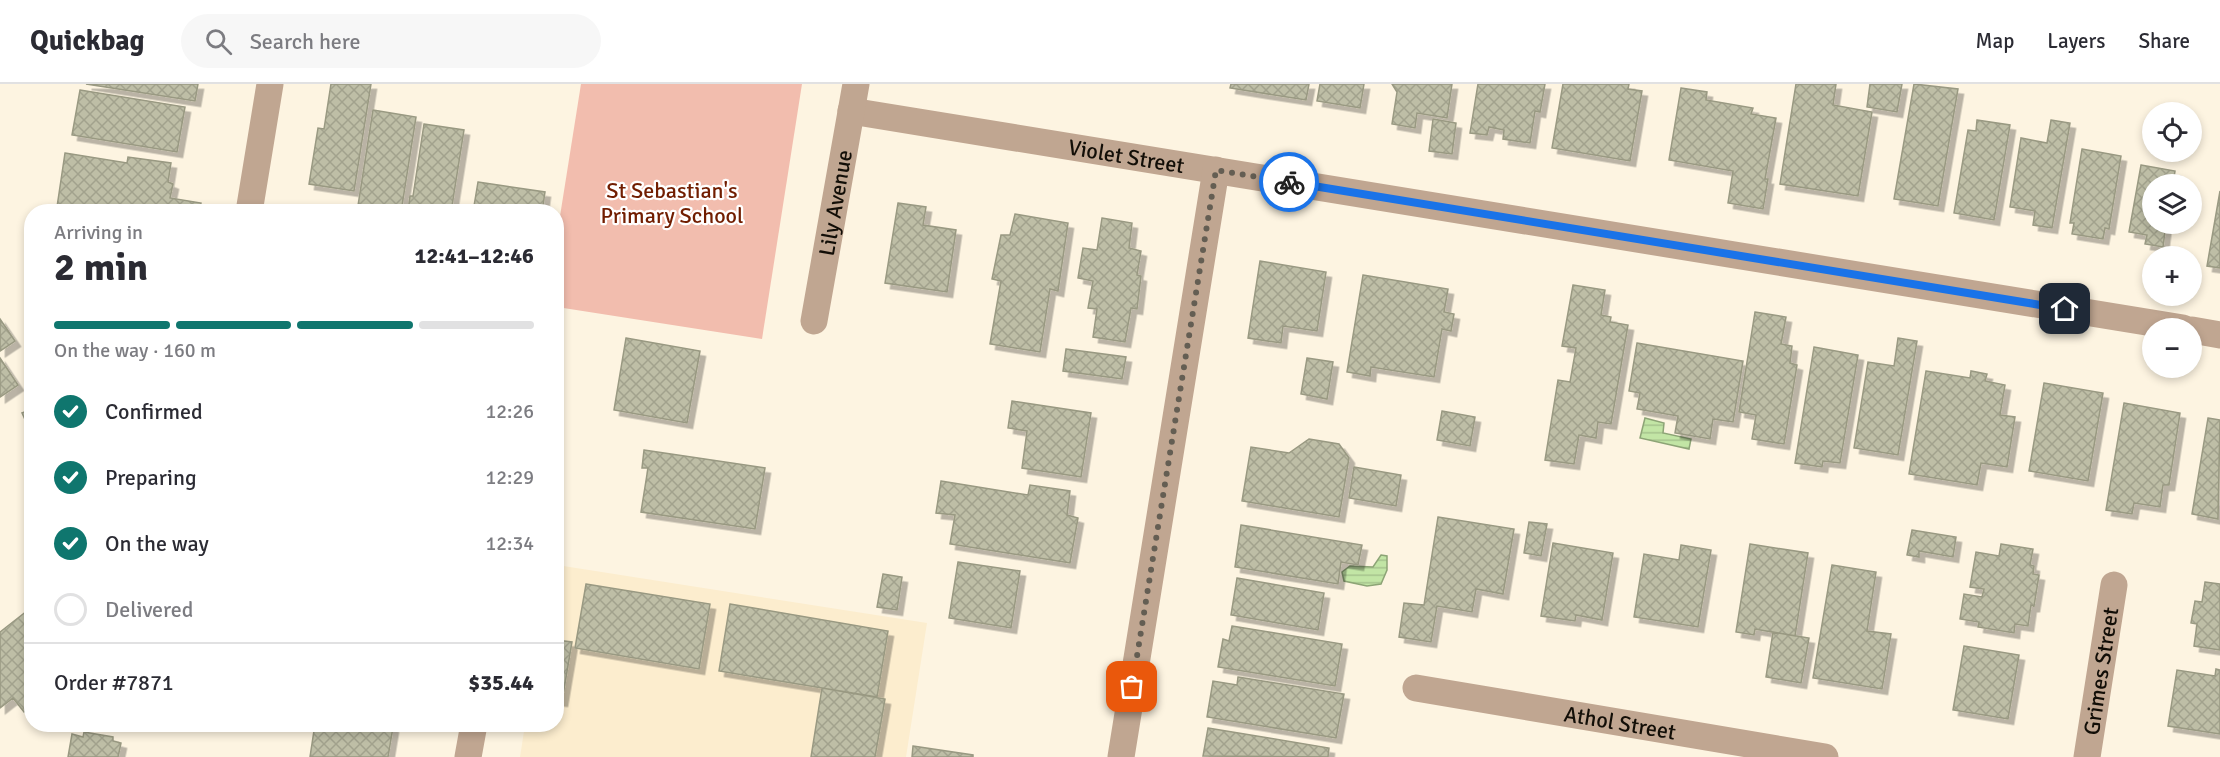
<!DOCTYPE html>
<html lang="en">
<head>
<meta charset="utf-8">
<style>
  body { margin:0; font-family:Signika,sans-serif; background:#f7f7f7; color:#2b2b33; height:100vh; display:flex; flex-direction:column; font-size:22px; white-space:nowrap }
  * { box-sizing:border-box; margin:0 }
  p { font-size:20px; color:#7c7c81 }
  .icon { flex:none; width:33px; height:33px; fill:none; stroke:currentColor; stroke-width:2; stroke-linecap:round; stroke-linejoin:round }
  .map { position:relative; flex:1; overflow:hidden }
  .side { position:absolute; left:24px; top:120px; width:540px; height:528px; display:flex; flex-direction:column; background:#fff; border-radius:24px; box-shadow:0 3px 9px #0003 }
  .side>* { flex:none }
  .buttons { position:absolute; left:2142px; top:18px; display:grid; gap:12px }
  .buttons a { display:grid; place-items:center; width:60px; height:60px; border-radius:50%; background:#fff; box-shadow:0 3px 9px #0003; font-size:30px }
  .pin { position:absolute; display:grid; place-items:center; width:51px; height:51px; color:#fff; margin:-26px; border-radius:12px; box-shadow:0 3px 9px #0006 }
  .courier { position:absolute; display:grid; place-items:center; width:60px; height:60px; margin:-30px; border:4px solid #1a73e8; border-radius:50%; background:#fff; color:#222; box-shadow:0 2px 8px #0007 }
  .summary em { font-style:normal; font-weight:800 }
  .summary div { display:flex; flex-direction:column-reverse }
  .summary { display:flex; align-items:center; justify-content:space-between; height:102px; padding:0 30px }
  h1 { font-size:39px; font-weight:800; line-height:45px }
  .bar { display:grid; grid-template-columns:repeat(4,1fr); gap:9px 6px; align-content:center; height:72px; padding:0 30px }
  .bar i { height:8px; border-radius:4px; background:#e1e1e2 }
  .bar .current { background:#0f766e }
  .bar p { grid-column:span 4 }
  .line { display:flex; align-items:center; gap:15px; padding:0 30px; border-top:2px solid #e1e1e2 }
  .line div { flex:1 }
  ol { padding:0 30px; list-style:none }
  li { display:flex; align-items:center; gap:18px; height:66px }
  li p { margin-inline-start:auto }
  li .icon { padding:6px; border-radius:50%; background:#0f766e; color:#fff; stroke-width:4 }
  li:last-child { color:#7c7c81 }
  li i { width:33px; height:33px; border:3px solid #e1e1e2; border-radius:50% }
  header { display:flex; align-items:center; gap:36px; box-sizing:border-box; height:84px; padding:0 30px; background:#fff; border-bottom:2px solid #e1e1e2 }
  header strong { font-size:28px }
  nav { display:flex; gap:33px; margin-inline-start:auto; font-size:21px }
  .search { width:420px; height:54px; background:#f7f7f7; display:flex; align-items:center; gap:15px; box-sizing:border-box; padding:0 21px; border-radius:33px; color:#7c7c81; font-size:22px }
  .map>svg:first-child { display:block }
</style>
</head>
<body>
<header>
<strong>Quickbag</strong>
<div class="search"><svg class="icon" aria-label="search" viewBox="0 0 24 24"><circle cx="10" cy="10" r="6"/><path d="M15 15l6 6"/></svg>Search here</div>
<nav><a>Map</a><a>Layers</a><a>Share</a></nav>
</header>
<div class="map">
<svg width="2220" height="673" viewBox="0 0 2220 673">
  <defs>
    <pattern id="water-rules" width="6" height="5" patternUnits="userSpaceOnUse" patternTransform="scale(1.5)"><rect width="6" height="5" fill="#c2e5a5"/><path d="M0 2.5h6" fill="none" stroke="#a6c38d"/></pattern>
    <pattern id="building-cross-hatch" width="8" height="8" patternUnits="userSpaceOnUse" patternTransform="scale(1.5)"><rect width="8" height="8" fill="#bebea6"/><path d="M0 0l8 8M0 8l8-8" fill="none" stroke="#a2a28d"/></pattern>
    <filter id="shadow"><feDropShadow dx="5.5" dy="5.5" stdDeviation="0" flood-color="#0004"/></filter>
  </defs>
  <rect width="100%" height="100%" fill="#fdf4e1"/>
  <path fill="#fcedce" d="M557,481L927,539L906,673H520L525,641L556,640Z"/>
  <path fill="#f2bdae" d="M581,0H802L762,255L557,223V151Z"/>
  <path fill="url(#water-rules)" stroke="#8da476" stroke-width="1.5" d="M1645,334L1664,339L1663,349L1691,355L1689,365L1640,354Z
    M1381,471L1387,472V486L1381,500L1367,502L1344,497L1342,488L1350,482L1373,483Z"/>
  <path fill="url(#building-cross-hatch)" stroke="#999982" stroke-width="1.5" filter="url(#shadow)" d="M86,0H198L195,17Z
    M331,0H371L354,107L309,100L318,44L324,45Z
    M1231,0H1309L1306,16L1230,4Z
    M1320,0H1364L1360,24L1317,17Z
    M1392,0H1452L1447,34L1417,29L1415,44L1392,40L1397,8Z
    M1478,0H1545L1540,28L1535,27L1530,59L1503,55L1504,46L1489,43L1487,51L1470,49Z
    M1563,0H1629L1628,5L1642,7L1630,77L1552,64Z
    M1796,0H1836L1833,21L1872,28L1858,112L1780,100Z
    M1870,0H1902L1897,28L1867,23Z
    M1914,0L1958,5L1938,122L1894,115Z
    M1681,4L1707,8L1706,16L1753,24L1751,30L1776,34L1765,95H1768L1763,125L1728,119L1733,87L1669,76Z
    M80,6L185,23L177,68L72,51Z
    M373,26L416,33L401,128H357Z
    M1433,35L1456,39L1452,70L1429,67Z
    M1977,36L2010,41L1994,136L1954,129L1968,46L1976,47Z
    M2051,36L2070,39L2052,144L2033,141L2035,127L2010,123L2021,54L2047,59Z
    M424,40L464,46L451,128H408L410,112H413Z
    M2082,65L2121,72L2109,145L2105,144L2103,155L2072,150L2074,139H2070Z
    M65,69L127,79L128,73L171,79L168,98L173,100L170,114L201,119L199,128H85L57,123Z
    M2141,81L2175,87L2173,100H2152V140H2166L2163,163L2145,160L2147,151L2129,148Z
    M478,98L545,108L542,128H473Z
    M2220,107V184L2207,182Z
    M898,119L926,123L923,141L956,146L947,208L885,199Z
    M1015,130L1068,139L1058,207L1050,205L1040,268L990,260L1001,197L992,195L1001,151H1010Z
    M1102,134L1132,139L1129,164L1141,167L1137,191L1141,192L1137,225L1131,224L1125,258L1093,253L1097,225L1088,224L1093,197L1078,194L1083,164L1097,166Z
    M1260,177L1326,188L1317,247L1283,242L1281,259L1248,254Z
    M1363,191L1448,205L1444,228L1454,230L1451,247L1442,245L1434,293L1371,283L1370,292L1347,288Z
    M1573,201L1605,206L1601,231L1611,233L1610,238L1628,241L1611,340L1598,338L1596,354L1579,351L1574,380L1545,376L1558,296L1570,298L1576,264L1562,262Z
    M1755,228L1786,233L1781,260L1792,262L1790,279L1797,281L1784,360L1752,355L1756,331L1739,328Z
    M0,235L15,257L0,267Z
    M626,254L700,267L687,339L614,326Z
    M1898,254L1917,257L1898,371L1854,364L1868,278L1894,282Z
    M1637,259L1743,277L1733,338L1713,335L1710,355L1675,349L1678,332L1637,325L1640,309L1629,307Z
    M1814,263L1858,271L1840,379L1823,377L1822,383L1795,379Z
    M1066,265L1126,273L1122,295L1063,287Z
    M0,274L18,301L0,313Z
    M1307,274L1333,278L1327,315L1301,310Z
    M1926,287L1970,294L1971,287L1987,290L1985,297L2005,301L2000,331L2015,333L2007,383L1981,379L1977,401L1909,390Z
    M2044,299L2103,309L2088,397L2029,387Z
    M1012,317L1091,329L1081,393L1022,384L1027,347L1008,344Z
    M2124,319L2180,329L2169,401H2163L2160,423L2134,419L2132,430L2106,426Z
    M32,325V351L22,329Z
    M1442,327L1475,333L1470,362L1437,356Z
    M2208,334L2220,336L2218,435L2192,430Z
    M1309,355L1339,360L1349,374L1339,433L1242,417L1251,363L1289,369Z
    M644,366L765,384L755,445L641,428L648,384H642Z
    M1354,383L1401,391L1396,422L1349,414Z
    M941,397L1028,411L1030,401L1070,407L1067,431L1078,434L1070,479L950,460L955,431L936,429Z
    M1438,433L1514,445L1503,510L1476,505L1472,528L1437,522L1431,558L1399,553L1404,519L1424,521Z
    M1529,438L1547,440L1541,472L1524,469Z
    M1241,441L1362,461L1358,481L1341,478L1338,500L1235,483Z
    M1912,446L1956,453L1953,473L1919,467V473L1907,471Z
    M1553,459L1613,469L1602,536L1576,531L1575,537L1541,532Z
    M1750,460L1808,469L1795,552L1755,545L1754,551L1736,548Z
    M2001,460L2033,465L2030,481L2034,482L2033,490L2039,491L2034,522L2031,521L2028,542L2015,540L2014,549L1978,543L1979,538L1960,535L1964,510L1982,513L1984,505L1970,503L1976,468L1999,472Z
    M1681,461L1711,466L1698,543L1634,533L1644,470L1679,476Z
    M958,478L1020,487L1011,544L949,534Z
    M1832,481L1876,488L1867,547L1891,550L1882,605L1813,594Z
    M883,490L902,493L897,526L877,523Z
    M1237,494L1324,509L1318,546L1231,531Z
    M2205,498L2220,500V566L2194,562L2197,540L2191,539L2195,517L2202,518Z
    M586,500L710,520L699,585L575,564Z
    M730,520L888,547L877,613L719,587Z
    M32,523V622L24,628L13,614L0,624V548Z
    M1232,542L1342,560L1335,602L1218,583L1223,555L1229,557Z
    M1773,548L1809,554L1801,599L1766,593Z
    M556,556L572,558L562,617L556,616Z
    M1964,562L2019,571L2008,635L1953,626Z
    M2216,585L2220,586V650L2168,642L2177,586L2215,592Z
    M1238,593L1344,610L1336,654L1207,633L1213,597L1237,601Z
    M822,604L885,615L875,673H811Z
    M315,640H379L393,643L388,673H310Z
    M1208,644L1329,664L1328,673L1203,672Z
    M84,648L113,653V657L121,659L118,673H68L72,650L83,653Z
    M913,662L973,671V673H912Z"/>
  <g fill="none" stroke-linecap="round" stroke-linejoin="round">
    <g stroke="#c0a691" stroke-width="27">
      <path id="s1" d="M851,27L2183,244"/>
      <path d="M249,128L270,0"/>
      <path id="s2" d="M814,237L856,0"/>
      <path d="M2192,246L2220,251"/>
      <path id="s3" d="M1416,604L1825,673"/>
      <path d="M468,673L474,640"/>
      <path d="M1121,673L1216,86"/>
      <path id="s4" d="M2087,673L2114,501"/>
    </g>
  </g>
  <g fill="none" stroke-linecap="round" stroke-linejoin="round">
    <path stroke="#645e53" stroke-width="6" stroke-dasharray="0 10.8" d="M1132,603L1216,86L1289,98"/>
    <path stroke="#1a73e8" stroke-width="8" d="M1289,98L2065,225"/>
  </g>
  <g text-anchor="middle" stroke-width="4.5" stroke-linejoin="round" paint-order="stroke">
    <g font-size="22" fill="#120e07" stroke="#fff">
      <text dy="8" stroke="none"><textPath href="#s1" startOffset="279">Violet Street</textPath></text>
      <text dy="8" stroke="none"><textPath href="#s2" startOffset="120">Lily Avenue</textPath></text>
      <text dy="8" stroke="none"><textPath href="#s4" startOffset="87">Grimes Street</textPath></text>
      <text dy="8" stroke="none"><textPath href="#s3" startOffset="207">Athol Street</textPath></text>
    </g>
    <g font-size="22" fill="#711d00" stroke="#fff">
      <text x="672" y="114">St Sebastian's<tspan x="672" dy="25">Primary School</tspan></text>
    </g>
  </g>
</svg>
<div class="buttons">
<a><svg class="icon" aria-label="locate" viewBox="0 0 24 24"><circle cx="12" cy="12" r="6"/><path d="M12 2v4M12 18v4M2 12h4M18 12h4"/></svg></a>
<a><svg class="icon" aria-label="layers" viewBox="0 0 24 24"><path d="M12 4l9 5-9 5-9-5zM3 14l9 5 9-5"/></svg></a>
<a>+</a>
<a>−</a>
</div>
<div class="pin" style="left:1132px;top:603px;background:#ea580c"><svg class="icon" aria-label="bag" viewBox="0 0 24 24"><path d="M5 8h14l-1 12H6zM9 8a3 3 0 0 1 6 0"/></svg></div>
<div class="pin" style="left:2065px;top:225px;background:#1f2937"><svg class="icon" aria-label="home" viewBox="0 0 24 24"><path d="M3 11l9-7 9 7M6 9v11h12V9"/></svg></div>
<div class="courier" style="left:1289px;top:98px"><svg class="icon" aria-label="bike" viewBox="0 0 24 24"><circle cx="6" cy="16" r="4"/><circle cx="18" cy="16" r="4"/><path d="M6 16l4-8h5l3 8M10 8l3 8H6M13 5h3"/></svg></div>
<section class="side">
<div class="summary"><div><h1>2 min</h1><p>Arriving in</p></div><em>12:41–12:46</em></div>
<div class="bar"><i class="current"></i><i class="current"></i><i class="current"></i><i></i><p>On the way · 160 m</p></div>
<ol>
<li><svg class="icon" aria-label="check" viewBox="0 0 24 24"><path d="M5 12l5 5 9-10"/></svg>Confirmed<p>12:26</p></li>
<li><svg class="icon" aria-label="check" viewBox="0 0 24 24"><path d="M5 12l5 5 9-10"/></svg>Preparing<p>12:29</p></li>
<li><svg class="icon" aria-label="check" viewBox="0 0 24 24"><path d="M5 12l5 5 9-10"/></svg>On the way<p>12:34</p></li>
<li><i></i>Delivered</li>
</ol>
<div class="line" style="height:78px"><div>Order #7871</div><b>$35.44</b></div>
</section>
</div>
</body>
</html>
